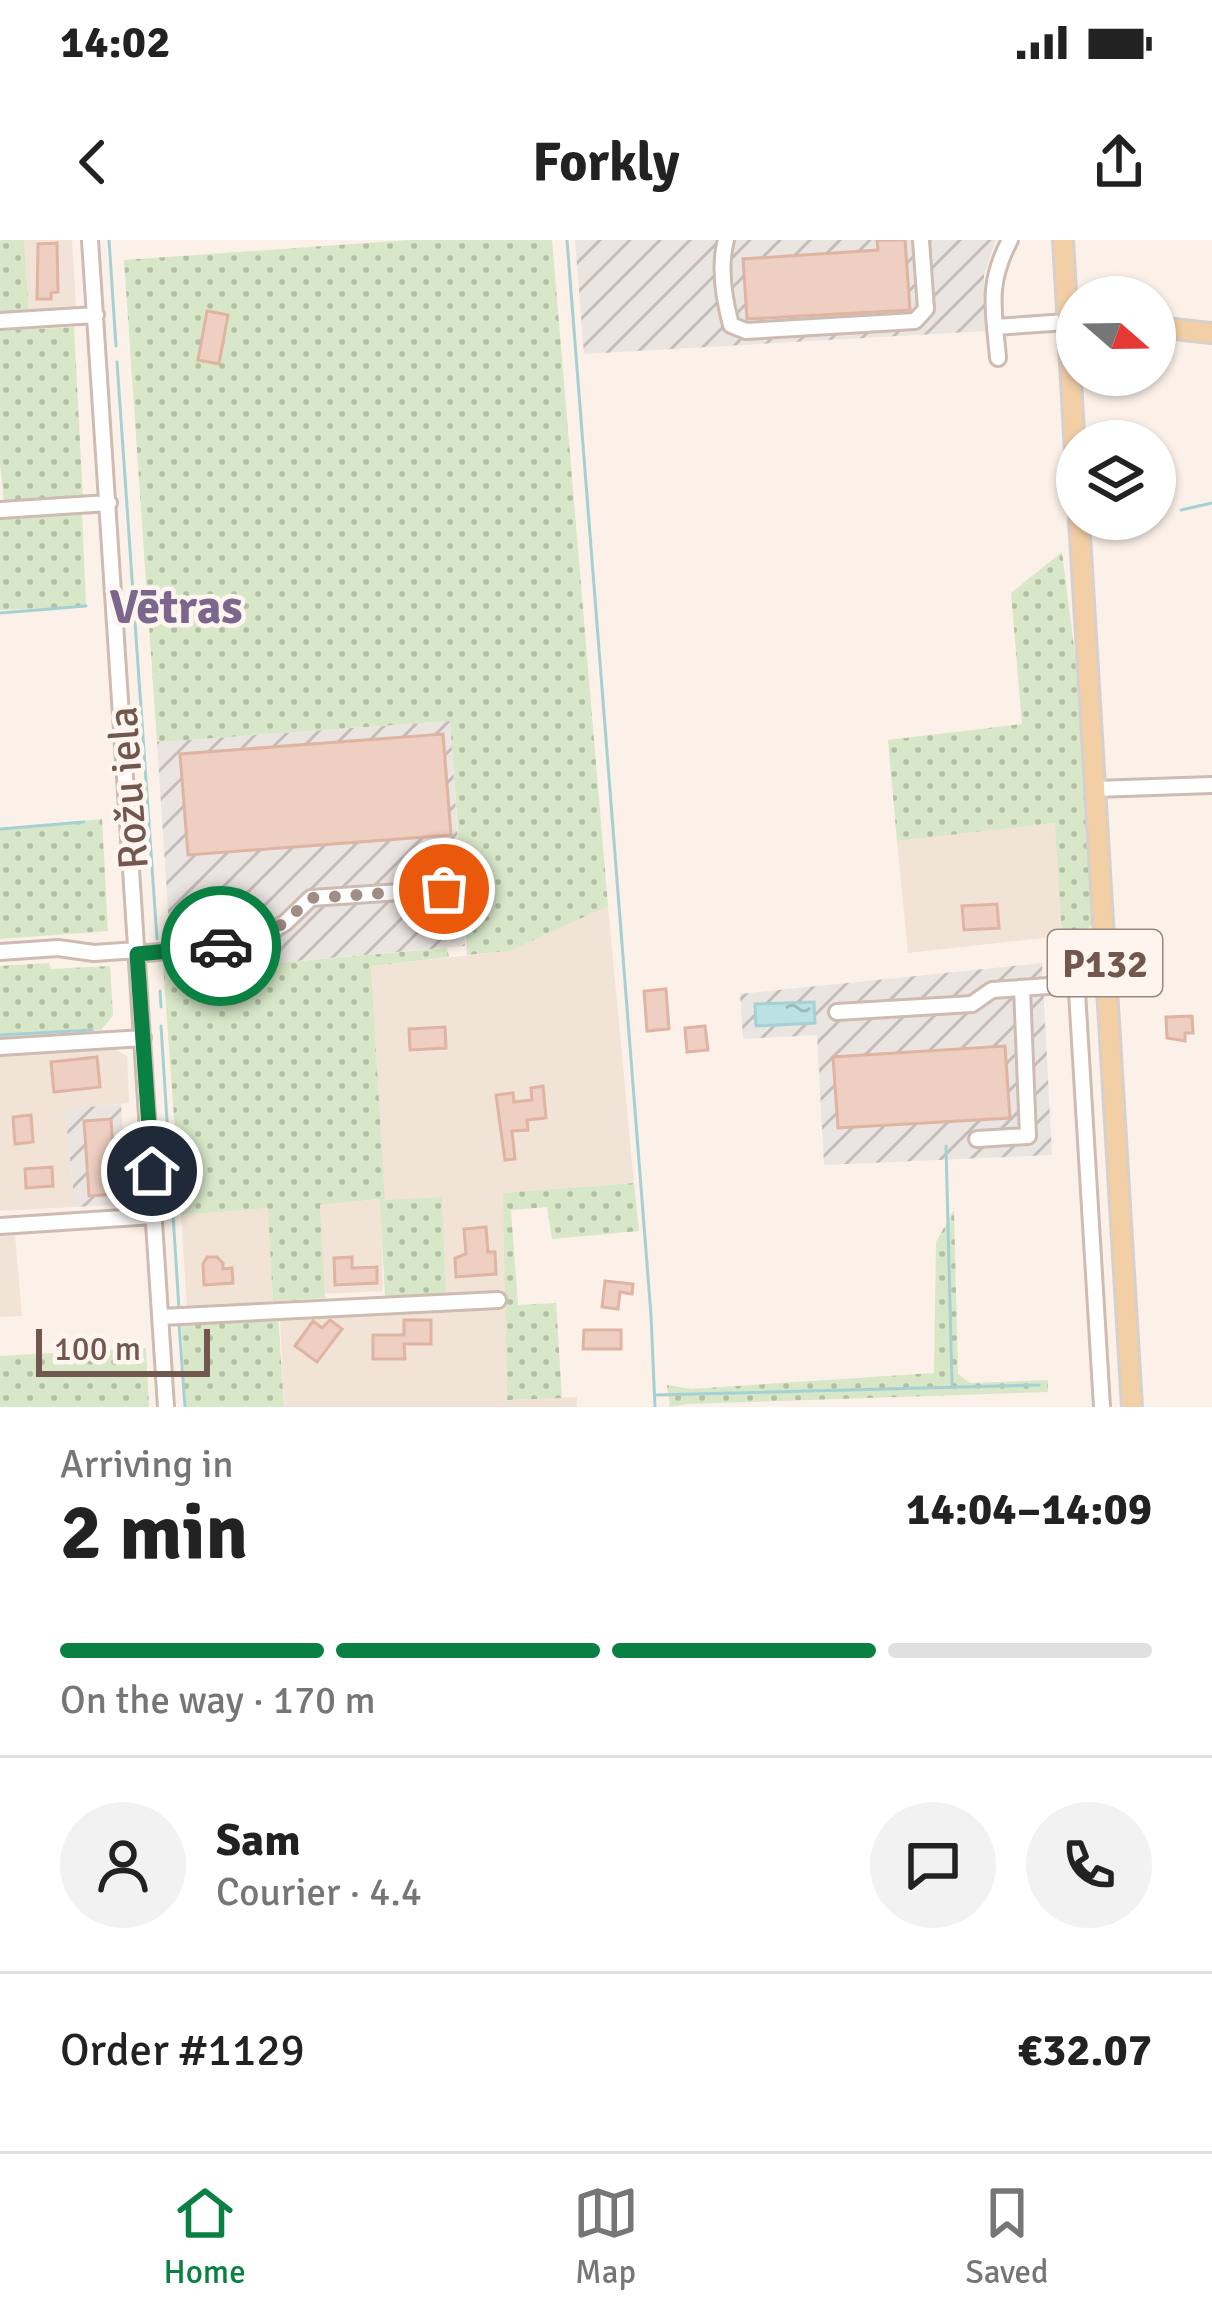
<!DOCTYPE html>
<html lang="en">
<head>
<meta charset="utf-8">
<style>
  body { margin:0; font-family:Signika,sans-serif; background:#f2f2f2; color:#222; height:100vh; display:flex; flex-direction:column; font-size:45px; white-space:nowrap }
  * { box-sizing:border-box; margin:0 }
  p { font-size:39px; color:#767676 }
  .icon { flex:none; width:66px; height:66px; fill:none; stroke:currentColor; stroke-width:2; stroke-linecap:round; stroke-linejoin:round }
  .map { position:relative; height:1167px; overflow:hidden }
  .panel { display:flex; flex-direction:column; background:#fff; flex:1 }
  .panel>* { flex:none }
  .needle { width:78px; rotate:110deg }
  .tools { position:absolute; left:1056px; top:36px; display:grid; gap:24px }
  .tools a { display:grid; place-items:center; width:120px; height:120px; border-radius:50%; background:#fff; box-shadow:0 3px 9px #0004; font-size:60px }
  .scale { position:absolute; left:36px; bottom:30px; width:174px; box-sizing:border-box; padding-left:12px; border:6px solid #72574e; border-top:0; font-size:33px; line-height:42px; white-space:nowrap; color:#72574e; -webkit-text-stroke:9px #fef6ee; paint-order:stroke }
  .pin { position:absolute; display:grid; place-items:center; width:102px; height:102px; color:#fff; margin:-51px; border:6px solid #fff; border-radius:50%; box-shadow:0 3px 12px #0007 }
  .courier { position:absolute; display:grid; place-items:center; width:120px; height:120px; margin:-60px; border:9px solid #0b8043; border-radius:50%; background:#fff; color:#222; box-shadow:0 3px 15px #0007 }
  .overview em { font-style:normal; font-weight:700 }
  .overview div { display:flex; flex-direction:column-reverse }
  .overview { display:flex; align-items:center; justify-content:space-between; height:204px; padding:0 60px }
  h1 { font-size:78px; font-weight:700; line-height:90px }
  .bar { display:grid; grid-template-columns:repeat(4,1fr); gap:18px 12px; align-content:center; height:144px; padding:0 60px }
  .bar i { height:15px; border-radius:9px; background:#e0e0e0 }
  .bar .current { background:#0b8043 }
  .bar p { grid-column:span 4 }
  .line { display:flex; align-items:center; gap:30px; padding:0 60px; border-top:3px solid #e0e0e0 }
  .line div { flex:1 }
  .round { display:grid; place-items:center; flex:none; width:126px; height:126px; border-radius:63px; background:#f2f2f2 }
  .status { display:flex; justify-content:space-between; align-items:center; height:84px; padding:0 60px; background:#fff; direction:ltr }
  .status svg { height:33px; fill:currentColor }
  header { display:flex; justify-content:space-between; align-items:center; height:156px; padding:0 60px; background:#fff; font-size:54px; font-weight:700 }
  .menu { display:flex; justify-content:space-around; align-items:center; height:168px; border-top:3px solid #e0e0e0; background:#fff; font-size:33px; color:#767676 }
  .menu a { display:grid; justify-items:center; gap:6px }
  .menu .current { color:#0b8043 }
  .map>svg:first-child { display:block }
</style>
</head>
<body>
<div class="status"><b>14:02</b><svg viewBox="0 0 49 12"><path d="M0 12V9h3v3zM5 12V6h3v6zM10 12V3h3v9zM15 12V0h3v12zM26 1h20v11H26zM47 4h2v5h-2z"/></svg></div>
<header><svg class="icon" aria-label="back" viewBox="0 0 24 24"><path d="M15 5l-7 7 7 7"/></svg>Forkly<svg class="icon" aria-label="share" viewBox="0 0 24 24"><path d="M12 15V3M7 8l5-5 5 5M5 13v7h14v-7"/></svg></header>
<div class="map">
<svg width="1212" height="1167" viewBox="0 0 1212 1167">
  <defs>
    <pattern id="industrial-furrows" width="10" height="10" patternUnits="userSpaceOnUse" patternTransform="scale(3)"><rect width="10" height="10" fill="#ebe5e1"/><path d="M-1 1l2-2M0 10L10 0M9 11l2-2" fill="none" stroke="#c3bcb9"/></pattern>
    <pattern id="grass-dots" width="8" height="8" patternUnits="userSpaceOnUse" patternTransform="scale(3)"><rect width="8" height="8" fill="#d7e7c7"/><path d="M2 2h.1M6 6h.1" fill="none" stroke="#b3bea4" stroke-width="1.8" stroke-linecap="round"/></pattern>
    <pattern id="water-ripples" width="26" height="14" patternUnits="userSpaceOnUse" patternTransform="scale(3)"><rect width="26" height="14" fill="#bde1e3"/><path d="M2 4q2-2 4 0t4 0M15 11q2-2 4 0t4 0" fill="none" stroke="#9eb9ba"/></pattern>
  </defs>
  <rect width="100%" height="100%" fill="#fbf1e8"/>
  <path fill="#f2e3d7" d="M24,0H72L76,67L29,72Z
    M1056,583L1062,696L908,713L897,601Z
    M608,666L634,943L503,953L506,1053L446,1054L442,957L385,961L371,726L508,711Z
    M108,805L127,816L129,863L65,869L75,967L0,971V812L65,806L66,812H73V806Z
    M381,959L383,1051L323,1054L320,965Z
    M269,968L273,1061L187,1068L181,975Z
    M15,995L22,1076L0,1077V996Z
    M505,1067L507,1160L577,1157V1167H284L280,1078Z"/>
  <path fill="url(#industrial-furrows)" d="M575,0H996L984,35L986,91L584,114Z
    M450,481L465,706L172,732L157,502Z
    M1042,723L1052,915L824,925L817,795L743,799L740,754Z
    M121,864L127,947L114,965L75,967L65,869Z"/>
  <path fill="url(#grass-dots)" d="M0,0H24L29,72L0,73Z
    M409,0H552L608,666L509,711L467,715L450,481L157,502L124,20Z
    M74,87L83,260L4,264L0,223V91Z
    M82,272L86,366L0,370V278Z
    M1062,312L1075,415L1093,682L1086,692L1062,696L1055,583L897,601L888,500L1022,484L1011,353Z
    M102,579L108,691L0,699V589Z
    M447,708L449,717L371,726L385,960L442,957L446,1054L385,1057L380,959L320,965L325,1058L273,1061L268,968L181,975L163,724H172L173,732Z
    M49,723L51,729L110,726L113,775L101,790L0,797V726Z
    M634,943L639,991L552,999L547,967L511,970L518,1065L556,1063L562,1158L507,1160L503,953Z
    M954,970L958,1134L970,1143L1048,1140V1152L687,1164L670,1167L667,1145L691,1149L934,1133L936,1002Z
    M278,1074L284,1167H186L181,1080Z
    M146,1108L149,1167H0V1116Z"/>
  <path fill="url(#water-ripples)" stroke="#a5d1d4" stroke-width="3" d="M814,762L815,783L756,786L755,764Z"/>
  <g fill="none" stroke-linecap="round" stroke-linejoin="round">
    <path stroke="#a5d1d4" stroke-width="3" d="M109,0L116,106
      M567,0L651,1075L655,1167
      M117,122L157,699
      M1181,270L1212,263
      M0,373L86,366
      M0,589L84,582
      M160,751L161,767
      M161,786L179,1069
      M0,795L92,790
      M946,906L952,1144
      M179,1084L185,1167
      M657,1155L1039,1145"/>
  </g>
  <path fill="#eecfc1" stroke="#dfb4a3" stroke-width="3" d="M877,0H905L910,70L747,79L743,19L878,10Z
    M57,3L58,52L51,53V59H37L38,4Z
    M207,71L228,75L219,124L198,120Z
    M443,494L451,595L188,615L180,514Z
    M997,664L999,688L964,690L962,666Z
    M666,749L669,789L647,791L644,751Z
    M1192,776L1193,793H1185V801L1167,798L1166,777Z
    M705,786L708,810L687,812L685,788Z
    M445,787L446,808L410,810L409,789Z
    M1005,806L1010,878L838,888L833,817Z
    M97,817L100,847L54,852L51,822Z
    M543,846L546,878L527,880L528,890L512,891L515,919L505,920L496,855L513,853L514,862L532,860L531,848Z
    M31,875L33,902L15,904L13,877Z
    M111,879L116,954L89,956L84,881Z
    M52,927L53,946L26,948L25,929Z
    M486,987L488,1012H495L496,1034L456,1037L455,1018L466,1014L464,989Z
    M207,1017H217L223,1023V1029L232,1028L233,1043L204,1045L203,1024Z
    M352,1017V1028L377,1027V1043L335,1045L334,1018Z
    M605,1041L633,1044L632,1054L620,1052L618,1069L602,1067Z
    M330,1080L342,1089L317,1122L295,1106L313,1081L322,1088Z
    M404,1080H431V1104H404L405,1119H373V1095H404Z
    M584,1090H621V1109H583Z"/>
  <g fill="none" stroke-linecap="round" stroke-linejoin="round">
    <g stroke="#cebbb1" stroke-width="20">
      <path id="minor" d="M90,0L166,1167
        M726,0C719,26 724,59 731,85L746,91L915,81L926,69L921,0
        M0,81L96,75
        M995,87L1067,82
        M998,118C994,70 986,45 1010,0
        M0,270L109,263
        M1095,549L1212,545
        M1074,702L1102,1167
        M0,712L58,708L94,713L137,710
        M137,714L252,703L285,683L311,658L444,649
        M837,772L972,764L992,750L1077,744
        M0,807L143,798
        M977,899L1028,896L1022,748
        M0,986L154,976
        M161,1077L498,1060"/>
    </g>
    <g stroke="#d8d0cd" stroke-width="24">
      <path id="major" d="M1063,0L1077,246
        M1155,87L1212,93
        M1079,279L1132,1167"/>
    </g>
    <use href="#minor" stroke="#fff" stroke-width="14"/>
    <use href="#major" stroke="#f3cfa6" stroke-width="18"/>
  </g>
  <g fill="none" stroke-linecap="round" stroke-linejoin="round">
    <path stroke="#a28d84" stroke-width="12" stroke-dasharray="0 21.6" d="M221,706L252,703L285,682L311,658L444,649"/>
    <path stroke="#0b8043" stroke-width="15" d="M152,931L137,714L221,706"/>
  </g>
  <g text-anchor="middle" stroke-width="9" stroke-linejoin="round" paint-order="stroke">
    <rect fill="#fef6ee" stroke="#9c877e" stroke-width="3" x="1048" y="690" width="114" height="66" rx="9"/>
    <g font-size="39" font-weight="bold" fill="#72574e">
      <text x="1105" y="737">P132</text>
    </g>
    <g font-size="42" fill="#72574e" stroke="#fef6ee">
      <text transform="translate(127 548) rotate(-94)" y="15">Rožu iela</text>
    </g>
    <g font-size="48" font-weight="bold" fill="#7c668e" stroke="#fef6ee">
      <text x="176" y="383">Vētras</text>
    </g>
  </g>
</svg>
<div class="tools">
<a><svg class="needle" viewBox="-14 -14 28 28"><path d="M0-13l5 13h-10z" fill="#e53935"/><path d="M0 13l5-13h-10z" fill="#767676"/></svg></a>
<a><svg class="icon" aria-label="layers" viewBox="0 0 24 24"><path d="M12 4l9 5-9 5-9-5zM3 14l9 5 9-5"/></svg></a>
</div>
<div class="scale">100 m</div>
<div class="pin" style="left:444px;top:649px;background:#ea580c"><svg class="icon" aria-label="bag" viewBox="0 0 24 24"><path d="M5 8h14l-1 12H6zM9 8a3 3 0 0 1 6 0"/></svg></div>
<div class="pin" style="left:152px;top:931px;background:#1f2937"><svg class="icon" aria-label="home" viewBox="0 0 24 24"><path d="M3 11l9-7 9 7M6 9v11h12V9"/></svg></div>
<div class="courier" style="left:221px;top:706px"><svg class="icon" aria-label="car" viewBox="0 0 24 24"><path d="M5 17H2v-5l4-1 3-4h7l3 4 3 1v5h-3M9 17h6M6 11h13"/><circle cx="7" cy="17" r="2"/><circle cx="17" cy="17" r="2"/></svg></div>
</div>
<section class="panel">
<div class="overview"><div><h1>2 min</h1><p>Arriving in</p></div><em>14:04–14:09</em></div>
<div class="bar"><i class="current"></i><i class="current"></i><i class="current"></i><i></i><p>On the way · 170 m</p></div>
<div class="line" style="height:216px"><a class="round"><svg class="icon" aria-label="person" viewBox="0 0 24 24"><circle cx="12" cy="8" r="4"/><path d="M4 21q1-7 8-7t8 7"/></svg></a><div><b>Sam</b><p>Courier · 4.4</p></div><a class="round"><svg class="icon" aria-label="chat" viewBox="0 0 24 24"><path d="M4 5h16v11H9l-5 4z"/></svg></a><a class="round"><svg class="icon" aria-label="phone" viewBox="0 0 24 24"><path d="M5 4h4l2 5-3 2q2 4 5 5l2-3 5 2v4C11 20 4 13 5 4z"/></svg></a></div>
<div class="line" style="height:156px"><div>Order #1129</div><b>€32.07</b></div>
</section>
<nav class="menu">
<a class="current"><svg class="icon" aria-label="home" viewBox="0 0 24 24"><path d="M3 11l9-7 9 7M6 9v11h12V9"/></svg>Home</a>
<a><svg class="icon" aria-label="map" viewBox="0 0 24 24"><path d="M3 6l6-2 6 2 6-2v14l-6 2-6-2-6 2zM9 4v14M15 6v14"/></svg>Map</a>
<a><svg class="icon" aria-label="saved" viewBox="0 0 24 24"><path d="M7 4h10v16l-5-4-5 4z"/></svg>Saved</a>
</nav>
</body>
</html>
